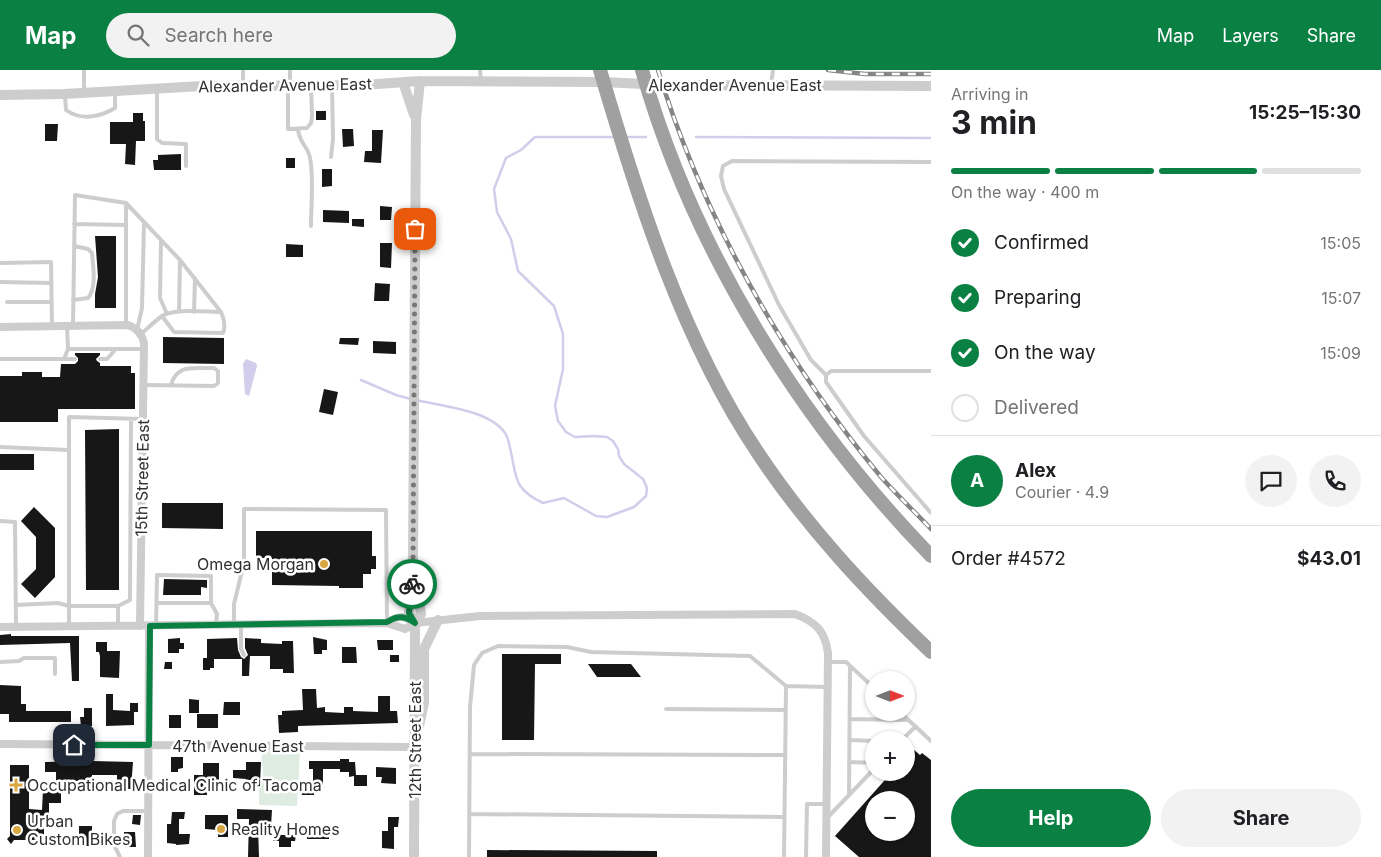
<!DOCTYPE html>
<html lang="en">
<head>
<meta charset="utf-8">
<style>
  body { margin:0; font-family:Inter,sans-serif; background:#f2f2f2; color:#202124; height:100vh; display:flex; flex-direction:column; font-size:19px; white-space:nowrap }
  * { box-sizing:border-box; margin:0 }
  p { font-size:16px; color:#757577 }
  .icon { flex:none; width:28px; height:28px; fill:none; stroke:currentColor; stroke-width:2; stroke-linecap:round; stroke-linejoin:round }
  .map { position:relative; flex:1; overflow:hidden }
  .side { display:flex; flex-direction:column; background:#fff; width:450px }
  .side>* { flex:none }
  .needle { width:32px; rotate:90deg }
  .fabs { position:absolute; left:865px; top:601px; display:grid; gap:10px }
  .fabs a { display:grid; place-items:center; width:50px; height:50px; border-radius:50%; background:#fff; box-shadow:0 1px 4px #0004; font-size:25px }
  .pin { position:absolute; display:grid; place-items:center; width:42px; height:42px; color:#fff; margin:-21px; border-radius:10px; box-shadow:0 2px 8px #0006 }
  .courier { position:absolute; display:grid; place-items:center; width:50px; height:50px; margin:-25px; border:4px solid #0b8043; border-radius:50%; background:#fff; color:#222; box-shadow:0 1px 6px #0007 }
  .overview em { font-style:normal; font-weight:700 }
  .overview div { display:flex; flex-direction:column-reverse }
  .overview { display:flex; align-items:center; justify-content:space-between; height:85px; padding:0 20px }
  h1 { font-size:32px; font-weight:700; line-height:38px }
  .bar { display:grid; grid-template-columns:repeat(4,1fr); gap:8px 5px; align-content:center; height:60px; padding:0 20px }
  .bar i { height:6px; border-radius:4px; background:#e0e0e0 }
  .bar .on { background:#0b8043 }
  .bar p { grid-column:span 4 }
  .line { display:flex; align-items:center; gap:12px; padding:0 20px; border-top:1px solid #e0e0e0 }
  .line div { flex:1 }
  .round { display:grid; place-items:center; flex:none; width:52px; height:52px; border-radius:26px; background:#f2f2f2 }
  ol { padding:0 20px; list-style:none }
  li { display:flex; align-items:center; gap:15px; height:55px }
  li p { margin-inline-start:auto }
  li .icon { padding:5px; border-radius:50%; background:#0b8043; color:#fff; stroke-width:4 }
  li:last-child { color:#757577 }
  li i { width:28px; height:28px; border:2px solid #e0e0e0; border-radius:50% }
  .primary-button { display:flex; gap:10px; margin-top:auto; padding:10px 20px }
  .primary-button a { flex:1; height:58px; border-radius:30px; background:#0b8043; color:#fff; font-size:20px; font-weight:700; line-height:58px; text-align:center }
  .primary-button a+a { background:#f2f2f2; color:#202124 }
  header { display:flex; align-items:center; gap:30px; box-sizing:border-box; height:70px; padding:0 25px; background:#0b8043; color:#fff }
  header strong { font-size:24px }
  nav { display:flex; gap:28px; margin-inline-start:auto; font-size:18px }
  .search { width:350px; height:45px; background:#f2f2f2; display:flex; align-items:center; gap:12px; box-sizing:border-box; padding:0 18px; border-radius:28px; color:#757577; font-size:19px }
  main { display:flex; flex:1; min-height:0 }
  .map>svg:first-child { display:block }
</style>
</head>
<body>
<header>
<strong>Map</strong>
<div class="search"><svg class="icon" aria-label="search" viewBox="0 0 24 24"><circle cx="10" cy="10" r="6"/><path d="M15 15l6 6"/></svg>Search here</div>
<nav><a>Map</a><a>Layers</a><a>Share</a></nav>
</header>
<main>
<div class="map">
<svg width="931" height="787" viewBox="0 0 931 787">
  <rect width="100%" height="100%" fill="#fff"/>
  <path fill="#dfece2" d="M261,679L300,681L297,736L259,735V721L262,714L263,702Z"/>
  <path fill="#d1cdea" d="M246,289L256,293L257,296L249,326L245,324L243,294Z"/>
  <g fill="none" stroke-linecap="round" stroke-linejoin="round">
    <path stroke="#d1cdea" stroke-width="2.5" d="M625,67H646
      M696,67L931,68
      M361,310L396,325L411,329
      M416,330C442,336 489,340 505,363C508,367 509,373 510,378C517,407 512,418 543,433L564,428L596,446L607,447L634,437L646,426L647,418L643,409L624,394L619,386L618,379L613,371L607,367L594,366L575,367L566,362L558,351L555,336L563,299V264L554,236L518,201L511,169L497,142L494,119L506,88L521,80L535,67H614"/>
  </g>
  <path fill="#171717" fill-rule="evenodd" d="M316,41H326V50H316Z
    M133,43H143V51H145V71H136L135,95L125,94L126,74H110V52H133Z
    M45,54H58L57,71H45Z
    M342,59H353L354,76L343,77Z
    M372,60H383L381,93L364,92L365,81H372Z
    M181,84V100H154L153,90H158V85Z
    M286,88H295V98H286Z
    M322,99H332V116L322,117Z
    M380,136L392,137L391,150H380Z
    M323,140L349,141V153L323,152Z
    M352,149H364V157L352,156Z
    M95,166H116V238H95V224L98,207Z
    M380,173H392L391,198L380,197Z
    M286,174L303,175V187H286Z
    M375,213L390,214L389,231H374Z
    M163,267L224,268V294L163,293Z
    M340,268H359L358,275L339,274Z
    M373,271L396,272V284L373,283Z
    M75,283H100V285L96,289L97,291L100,293V296H131V303H135V339H58V352H0V306H22V302H42V307H60L61,294H75L78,291V288L75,285Z
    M324,319L338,322L333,345L319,342Z
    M119,359V520H86L85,360Z
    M0,384H34V400H0Z
    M162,433H223V459L162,458Z
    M34,437L55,458V507L35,528L21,514L36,499V467L21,451Z
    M256,461H372V486H376V499H371V504H363V518H339V516L272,515V488H256Z
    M164,509L207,510V518L201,517V525H163Z
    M11,564V566H79V611H72L70,573L0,575V565Z
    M313,567L327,570V580H322V584H314Z
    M180,568V573H184V579H179V583H168V569Z
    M237,568L238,580L241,587L244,589L248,585L245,578V568L261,569V573L282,574V571H293L294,603H283V599H270V586H250L249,606H242V589H214V598H210V600H203V588H207V569Z
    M377,570H393V580H378Z
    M96,572H107V581H120L119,608L100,607V586L99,582H96Z
    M342,577H356L357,593H342Z
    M502,584H561V594H535L534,670H502Z
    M390,585H399V592H390Z
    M165,592H172V599H164Z
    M588,594H631L641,607H597Z
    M0,615L21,616V634H26V641H71V652H9V644H0Z
    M302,619H316L317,638L325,637V642L344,643V637H353V641L378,642V626H390V641H397L398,653L298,656V662L279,663L278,645H282V641L303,640Z
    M106,624H113V640L130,641V633H138V642H134V655L106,656Z
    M189,629L199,630V643H189Z
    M224,632H240V645H223Z
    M84,638H92V656H81L80,647H84Z
    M197,644H218V658H197Z
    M169,645H181V658H169Z
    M913,679L920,685L922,683L931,690V787H859L835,766L892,702H906V687ZM874,730H906V762H874Z
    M171,687H183V698L178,699V702H171Z
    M340,689H349V692H355L356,705H367V716H354V706L349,707V702H340V699H323V716H313V699H309V691H340Z
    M92,691L133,692L131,719H117V705H92V710L56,713V702H45V692Z
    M246,692H261L260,716L251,717V712H246V709L233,708V700H246Z
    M203,693H219V717H207V725H194V705H203Z
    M10,695H29V739L42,740L43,719H61V733H49V747H44V770H14L11,774L7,769L10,766Z
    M376,697L396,698V714L381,713L382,707H376Z
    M313,717L314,725H302L301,718Z
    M237,739L272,740L271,756H258L259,787H248L249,749H237Z
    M172,742H185L184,749H179V764H190L189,774L176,775V774L167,773V754H171Z
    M133,745H141L140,755L132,754Z
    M205,745H228V767H218V760L205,759Z
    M388,747H399L398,757H394V779L382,778V761H388Z
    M79,756H92V776H56V767H79Z
    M307,756H329V769H307Z
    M273,761L281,762V765H296L295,771H291V777H279V771H273Z
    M124,762H135L136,777H124V773H121V766H124Z
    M487,780L657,781V787H487Z"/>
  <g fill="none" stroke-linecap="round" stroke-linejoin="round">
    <path stroke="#cdcdcd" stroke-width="4" d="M243,0V14
      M480,0L481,11
      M290,14V0
      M771,15L773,0
      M288,17V59L307,58L311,53L312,46L311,16
      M157,21V69L162,73L186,74V96
      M84,23V0
      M65,26L66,40C81,51 100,47 115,38V22
      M298,59C299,73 308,76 310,88C314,106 311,137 311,156
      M331,87L333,69L332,16
      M74,154L126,155V255
      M126,155V133
      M161,170L160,228L167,244
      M0,193L51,192L52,256
      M0,212L51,213
      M73,230L88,228C97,218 93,196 92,183L88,179L74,176
      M7,232H51
      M179,242L180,190
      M194,242L195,208
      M73,256L75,125L126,133L180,190L221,242C224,249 226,256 223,263L174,262L162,246
      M137,260L142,238L144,153
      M141,264C148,258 155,251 162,246C174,238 206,242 221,242
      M68,279H143
      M0,289H64L68,279L67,257
      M64,289H75
      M100,289H107L116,279
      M931,301H831L826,305V312L864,366L931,443
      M826,305L811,290L779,235L724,119L721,106L723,96L732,91L931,92
      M144,315L214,316L218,313V301L214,298C194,299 177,293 171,315
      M0,377L69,380
      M0,451L15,452L16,557
      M211,533L217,544L216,554
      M16,535L58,533L69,536H118L130,530L131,349
      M234,555V534L244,493V439L386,440L387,553
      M241,555V579L244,585
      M69,556V347L143,349
      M118,556V536
      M156,556L157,505L211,506V533H157
      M0,592L19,591L24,588H55V604
      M828,592H846L874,618
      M786,616L828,617
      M666,639L785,640
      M900,642L931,671
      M850,649L908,650
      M850,670L874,671
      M902,670L915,657
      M470,684L785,685
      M849,692L874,693
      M849,725L850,597
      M469,744L784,747
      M827,748L874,699
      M120,787L114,775V751L117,744L123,741H148
      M469,787L470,637L474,595L482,583L498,576L567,577L591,582L750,586L786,616L784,787
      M806,787L807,734H827"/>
    <path stroke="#cdcdcd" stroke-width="8" d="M0,257L128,255C137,258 142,264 144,273L140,556
      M387,553C396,546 403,545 412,551
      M0,557L387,553L405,559L415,553L480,546L795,544C816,552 825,561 828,583L826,787
      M0,674L415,677
      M148,787L149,556"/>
    <path stroke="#cdcdcd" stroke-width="10" d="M403,12L414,45
      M0,25L64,24L202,16L363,15L420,11L603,12L663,15L931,16
      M415,553L409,543L413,496L416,50L420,11
      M419,656L424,633V579L438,550
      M414,787L415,553L421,544L416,512"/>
    <path stroke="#a0a0a0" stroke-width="14" d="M600,0C638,129 682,270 758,383C807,457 867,521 931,582
      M642,0C693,180 801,352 931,486"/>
    <g stroke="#858585" stroke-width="4.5">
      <path id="rail" d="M658,0C704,149 782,287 881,407C897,425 915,442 931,459
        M828,0L865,4H931"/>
    </g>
    <use href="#rail" stroke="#fff" stroke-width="2.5" stroke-dasharray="8" stroke-linecap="butt"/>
  </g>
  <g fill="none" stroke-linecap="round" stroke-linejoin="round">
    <path stroke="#787878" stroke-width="5" stroke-dasharray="0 9" d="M412,514L413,496L415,159"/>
    <path stroke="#0b8043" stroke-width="6" d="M74,675H149L150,556L387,552C398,545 405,546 415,553L409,543L412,514"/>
  </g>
  <g fill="#d8a740" stroke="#fff" stroke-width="2">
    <circle cx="324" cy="494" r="5"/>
    <path d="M13.5 707.5h5v5h5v5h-5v5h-5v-5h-5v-5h5z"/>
    <circle cx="221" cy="759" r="5"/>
    <circle cx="17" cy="760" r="5"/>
  </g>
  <g text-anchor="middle" stroke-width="5" stroke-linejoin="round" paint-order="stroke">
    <g font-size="16" fill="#303030" stroke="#fff">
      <text transform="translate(285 15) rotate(-1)" y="6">Alexander Avenue East</text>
      <text x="735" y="21">Alexander Avenue East</text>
      <text transform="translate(142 408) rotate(-89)" y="6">15th Street East</text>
      <text transform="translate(415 670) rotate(-90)" y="6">12th Street East</text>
      <text x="238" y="682">47th Avenue East</text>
    </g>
    <g font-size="16" fill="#303030" stroke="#fff" text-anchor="start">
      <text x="314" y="500" text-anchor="end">Omega Morgan</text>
      <text x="27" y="721">Occupational Medical Clinic of Tacoma</text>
      <text x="27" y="757">Urban<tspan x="27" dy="18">Custom Bikes</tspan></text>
      <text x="231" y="765">Reality Homes</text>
    </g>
  </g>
</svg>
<div class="fabs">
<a><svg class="needle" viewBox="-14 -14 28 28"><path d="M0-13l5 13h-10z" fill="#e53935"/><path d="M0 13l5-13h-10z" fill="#757577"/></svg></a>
<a>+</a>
<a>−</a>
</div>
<div class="pin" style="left:415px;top:159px;background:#ea580c"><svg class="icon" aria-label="bag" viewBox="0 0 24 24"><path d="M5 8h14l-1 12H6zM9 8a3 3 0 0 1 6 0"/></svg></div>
<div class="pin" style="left:74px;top:675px;background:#1f2937"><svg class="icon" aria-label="home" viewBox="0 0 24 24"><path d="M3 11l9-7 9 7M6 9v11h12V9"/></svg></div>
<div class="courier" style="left:412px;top:514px"><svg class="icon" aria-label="bike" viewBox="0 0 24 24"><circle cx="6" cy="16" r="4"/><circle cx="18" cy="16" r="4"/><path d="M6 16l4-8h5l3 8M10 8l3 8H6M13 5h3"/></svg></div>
</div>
<section class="side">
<div class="overview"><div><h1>3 min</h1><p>Arriving in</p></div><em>15:25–15:30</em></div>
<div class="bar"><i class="on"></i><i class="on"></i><i class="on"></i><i></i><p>On the way · 400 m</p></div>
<ol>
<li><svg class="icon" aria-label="check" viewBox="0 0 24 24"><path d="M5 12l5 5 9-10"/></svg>Confirmed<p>15:05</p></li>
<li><svg class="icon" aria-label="check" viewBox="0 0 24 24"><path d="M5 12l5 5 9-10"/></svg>Preparing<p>15:07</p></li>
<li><svg class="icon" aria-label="check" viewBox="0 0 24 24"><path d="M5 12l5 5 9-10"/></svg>On the way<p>15:09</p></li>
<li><i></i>Delivered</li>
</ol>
<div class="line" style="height:90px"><b class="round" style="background:#0b8043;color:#fff">A</b><div><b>Alex</b><p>Courier · 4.9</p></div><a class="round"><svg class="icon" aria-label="chat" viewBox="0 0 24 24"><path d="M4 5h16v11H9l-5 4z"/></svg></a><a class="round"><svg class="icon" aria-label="phone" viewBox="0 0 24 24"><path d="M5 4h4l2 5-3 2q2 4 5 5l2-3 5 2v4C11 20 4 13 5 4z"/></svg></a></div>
<div class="line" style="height:65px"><div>Order #4572</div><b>$43.01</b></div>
<div class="primary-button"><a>Help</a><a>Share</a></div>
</section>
</main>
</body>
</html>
